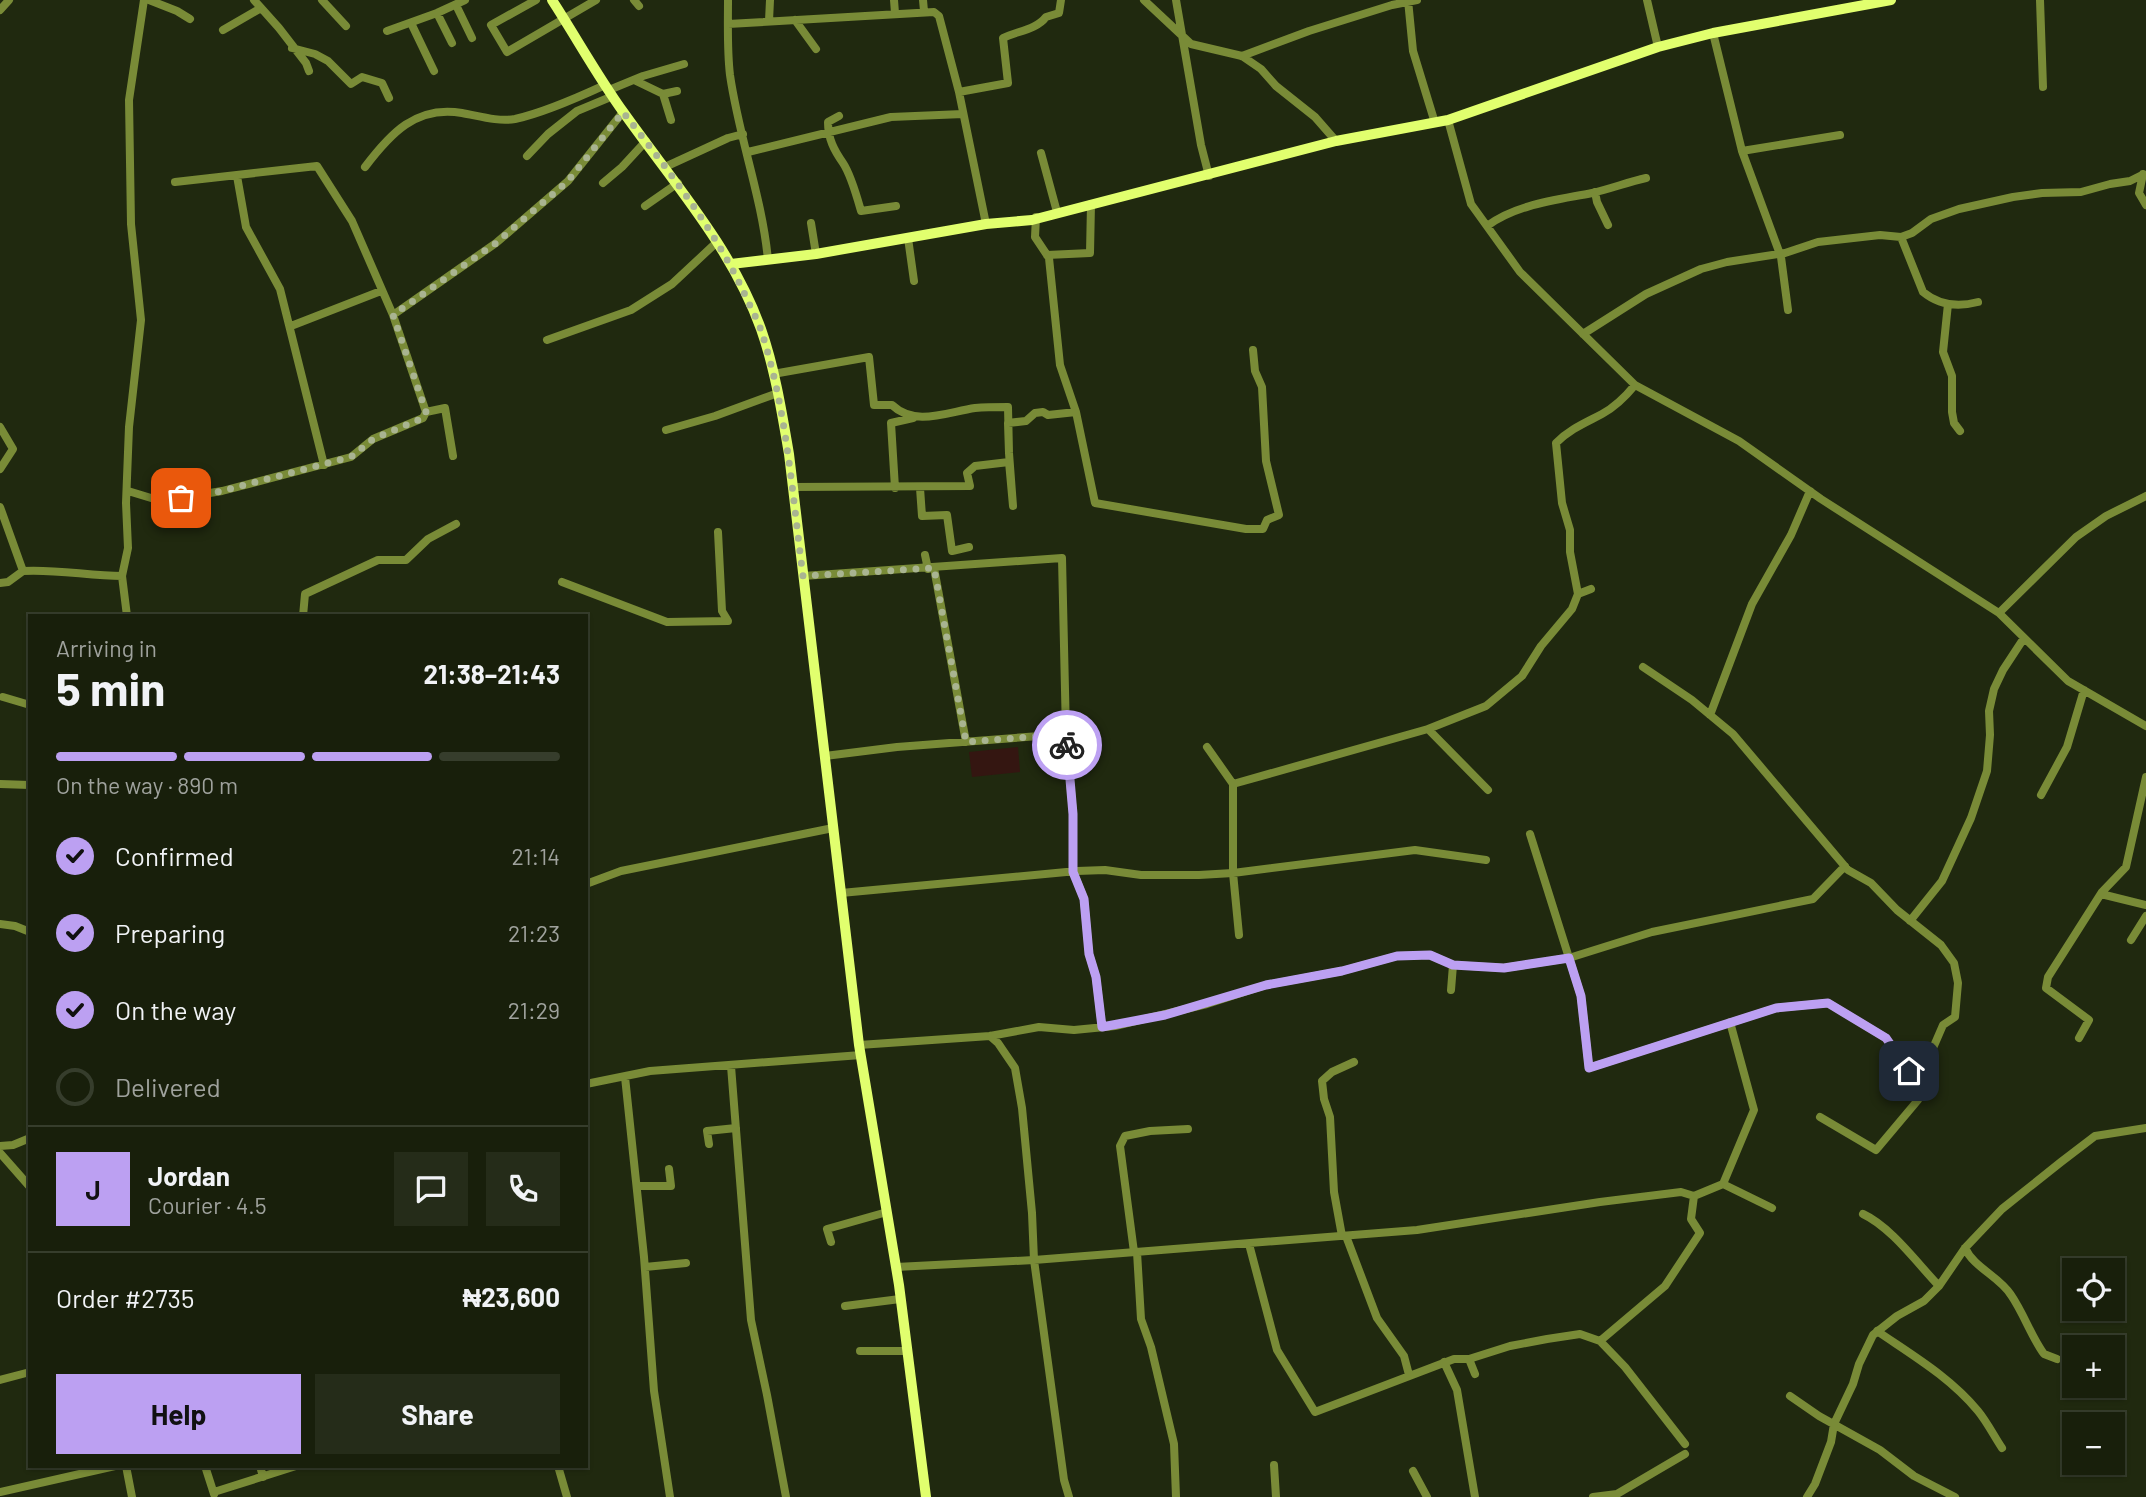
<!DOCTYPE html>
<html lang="en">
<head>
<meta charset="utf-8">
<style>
  body { margin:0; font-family:Barlow,sans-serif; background:#252c19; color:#f1f3f6; height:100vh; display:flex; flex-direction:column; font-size:26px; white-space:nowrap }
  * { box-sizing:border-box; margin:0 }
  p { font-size:23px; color:#9fa29d }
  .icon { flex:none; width:38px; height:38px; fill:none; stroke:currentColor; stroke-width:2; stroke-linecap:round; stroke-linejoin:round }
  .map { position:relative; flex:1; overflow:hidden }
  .side { position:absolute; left:28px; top:614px; width:560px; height:854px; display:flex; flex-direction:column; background:#181f0b; border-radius:0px; box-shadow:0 2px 5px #0004,0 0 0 2px #363d2c }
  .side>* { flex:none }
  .controls { position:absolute; left:2062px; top:1258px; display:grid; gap:14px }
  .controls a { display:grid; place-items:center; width:63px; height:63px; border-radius:0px; background:#181f0b; box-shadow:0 2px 5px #0004,0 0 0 2px #363d2c; font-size:35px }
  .pin { position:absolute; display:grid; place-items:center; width:60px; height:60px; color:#fff; margin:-30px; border-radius:14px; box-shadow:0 4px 10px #0006 }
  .courier { position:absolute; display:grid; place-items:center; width:70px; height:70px; margin:-35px; border:5px solid #bca0f2; border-radius:50%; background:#fff; color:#222; box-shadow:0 2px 9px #0007 }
  .summary em { font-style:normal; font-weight:700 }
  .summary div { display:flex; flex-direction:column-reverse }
  .summary { display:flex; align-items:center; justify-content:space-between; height:119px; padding:0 28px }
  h1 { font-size:46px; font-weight:700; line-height:52px }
  .bar { display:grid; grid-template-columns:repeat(4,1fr); gap:10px 7px; align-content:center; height:84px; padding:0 28px }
  .bar i { height:9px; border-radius:5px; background:#363d2c }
  .bar .current { background:#bca0f2 }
  .bar p { grid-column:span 4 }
  .line { display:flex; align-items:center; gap:18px; padding:0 28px; border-top:2px solid #363d2c }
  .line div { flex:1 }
  .round { display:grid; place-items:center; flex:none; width:74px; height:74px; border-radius:0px; background:#252c19 }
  ol { padding:0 28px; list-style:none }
  li { display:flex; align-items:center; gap:21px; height:77px }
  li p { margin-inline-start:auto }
  li .icon { padding:7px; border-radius:50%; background:#bca0f2; color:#111; stroke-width:4 }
  li:last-child { color:#9fa29d }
  li i { width:38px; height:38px; border:4px solid #363d2c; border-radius:50% }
  .action { display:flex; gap:14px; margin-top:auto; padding:14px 28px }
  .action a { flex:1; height:80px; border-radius:0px; background:#bca0f2; color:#111; font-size:28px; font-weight:700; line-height:80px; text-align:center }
  .action a+a { background:#252c19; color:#f1f3f6 }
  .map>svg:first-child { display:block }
</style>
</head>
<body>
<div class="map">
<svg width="2146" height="1497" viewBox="0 0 2146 1497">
  <rect width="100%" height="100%" fill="#20290f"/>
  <path fill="#341611" d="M1018,747L1020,772L972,777L969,752Z"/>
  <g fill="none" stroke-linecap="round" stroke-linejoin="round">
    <path stroke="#798b37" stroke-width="8" d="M149,0L177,11L190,19
      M254,0L279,28L306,63L309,71
      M322,0L346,26
      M536,0L491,25L507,52L596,0
      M634,0L639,6
      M728,0C728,25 727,50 730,75C739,138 762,197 768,260
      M894,0L895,13
      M923,0L924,11
      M1144,0L1191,44L1242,56L1261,69L1276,86L1315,117L1336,141
      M1176,0L1201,145L1209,176
      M1408,0L1413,51L1435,123
      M1647,0L1658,47
      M2040,0L2043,87
      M456,5L472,38
      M0,10L9,0
      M437,13L452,43
      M795,20L816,49
      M769,21L770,0
      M411,23L434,71
      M728,24L934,12L939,16L959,92L986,224
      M223,30L261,8
      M387,31L437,13L465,0
      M1713,33L1742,151L1840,135
      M292,48L315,54L328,61L351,84L362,77L382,83L389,98
      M1242,56L1309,31L1392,5L1417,0
      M634,80L663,94L671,120
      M609,90L643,76L684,64
      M959,92L1008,83L1003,38C1017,31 1036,30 1046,17L1059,13L1061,0
      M663,94L677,91
      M839,116L828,122C828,139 834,150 843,163C851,175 857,197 861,211L896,206
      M1448,120L1471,204L1520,272L1635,385L1739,441L1821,499L1999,613L2068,681L2146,726
      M1742,151L1781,257L1788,310
      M748,152L891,117L963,114
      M1041,153L1057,212
      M527,156L548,134L577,111L613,96
      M365,167C390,134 416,105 462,113C479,116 498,122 515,119C543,113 579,97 605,85
      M665,167L728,138L743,134
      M2143,174L2139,193L2146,205
      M237,176L246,227L280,289L324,465
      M175,182L317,166L352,221L393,315L496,243L568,181L623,112
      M603,183L622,167L646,141
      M1595,192L1597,202L1608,225
      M645,206L678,183
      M1036,217L1035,237L1049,258L1060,365L1076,412L1095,503L1246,529H1263L1267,520L1279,515L1266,461L1262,387L1255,371L1253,350
      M811,223L816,254
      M1487,226C1517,204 1557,200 1592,193C1610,189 1628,182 1646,178
      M1901,237L1923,292C1940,306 1959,307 1978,302
      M908,238L914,281
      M1047,255L1090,253L1091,204
      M1948,304L1943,352L1952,376V412L1954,423L1960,431
      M393,315L426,412
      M291,326L381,291
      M1583,334L1646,294L1701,269L1727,262L1785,253L1818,242L1880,235L1901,237L1912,233L1931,219L1959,209L2013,197L2042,193L2081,192L2110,184L2130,181L2142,175
      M547,340L631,310L672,284L717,242
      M773,374L869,357L874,405H892C915,427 947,412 975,408C986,407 997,407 1008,407L1009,453L1008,423L1026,421L1035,413L1043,412L1048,415L1076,412
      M0,427L13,449L0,469
      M666,430L715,416L778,393
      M792,487L970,486L967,473L975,466L1009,462L1013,506L1009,453
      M895,488L891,423L913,418
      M920,488L922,516L947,515L952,551L969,547
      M128,491L161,501L222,491L351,457L373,439L423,418L426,412L445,408L453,456
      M0,507L23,571C57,569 89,576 122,576L128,548L126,503L129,427L141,320L131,224L129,100L144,0
      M925,555L928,569
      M934,568L966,742
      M122,576L127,616
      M803,576L1062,558L1066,734
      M562,582L667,622L728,621L722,611L718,532
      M0,583L8,582L23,571
      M1578,594L1591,589
      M1999,613L2076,537L2106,516L2146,496
      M303,616L305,594L378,560H406L428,539L456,524
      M1643,667L1692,700L1733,734L1848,870L1871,883L1897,910L1941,945L1954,963L1958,983L1955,1017L1943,1025L1927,1062L1918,1100L1876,1150L1820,1117
      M3,697L30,705
      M1710,715L1752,604L1791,535L1810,491
      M1428,729L1486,706L1522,676L1541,646L1572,609L1578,594L1570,552V530L1562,503L1556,443C1570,429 1585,423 1602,414C1615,407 1626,396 1635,385
      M1207,747L1233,784
      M825,756L897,747L1066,734L1073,814V871L1084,899L1089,954L1096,977L1102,1027
      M0,784L30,785
      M2041,795L2067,747L2084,690
      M1530,834L1581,996L1589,1068L1776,1008L1828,1003L1886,1038L1921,1088
      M586,884L621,871L833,828
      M841,893L1077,871L1105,870L1141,875H1199L1233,873L1415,850L1486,860
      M2101,894L2146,905
      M1910,921L1942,881L1971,818L1987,771L1990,735L1989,711L1994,689L2003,670L2024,638
      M0,924L15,926L30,932
      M1239,935L1233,873V784L1428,729L1488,790
      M2131,940L2146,916
      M1451,990L1453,965
      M990,1036L998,1043L1015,1068L1022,1108L1032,1213L1034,1260L1064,1480L1069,1497
      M2079,1038L2089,1020L2046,988L2048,977L2102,892L2126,867L2146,777
      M859,1045L990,1036L1039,1027L1074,1030L1115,1026L1207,1004L1266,985L1342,971L1397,956L1430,955L1453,965L1504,968L1569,958L1652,932L1813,899L1845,866
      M731,1066L751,1320L767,1395L786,1497
      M625,1077L644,1257L654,1391L670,1497
      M586,1084L650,1071L861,1055
      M709,1144L707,1131L736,1128
      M0,1146L13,1145L30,1138
      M0,1153L30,1187
      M1723,1184L1772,1208
      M637,1186H671L669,1169
      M1694,1196L1723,1184L1754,1110L1730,1022
      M1863,1214C1891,1227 1917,1263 1939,1286
      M1342,1236L1334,1192L1330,1117L1324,1099L1322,1081L1332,1072L1354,1062
      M1346,1236L1377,1318L1404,1356L1409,1375
      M831,1242L827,1229L887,1212
      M1249,1244L1277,1350L1315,1412L1454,1359H1469
      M1965,1248C1974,1268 1999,1276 2011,1295C2024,1314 2031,1336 2044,1354L2057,1359
      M1134,1252L1120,1146L1125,1136L1150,1131L1188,1129
      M1137,1252L1141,1319L1151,1347L1174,1444L1176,1497
      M645,1267L686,1263
      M896,1267L1034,1260L1417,1230L1600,1202L1681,1192L1694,1196L1691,1219L1700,1233L1665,1286L1600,1341L1625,1367L1685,1444
      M845,1306L900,1299
      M1877,1331C1912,1355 1950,1377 1978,1411C1987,1422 1994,1436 2002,1448
      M860,1351H907
      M1444,1362L1457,1390L1475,1497
      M1475,1374L1469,1359L1510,1346L1547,1339L1580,1334L1600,1341
      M0,1380L30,1372
      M1790,1396L1819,1416L1880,1450L1914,1476L1955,1497
      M1274,1465L1276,1497
      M126,1466L132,1497
      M205,1466L214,1494
      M260,1466L263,1477
      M558,1466L567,1497
      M1413,1471L1427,1497
      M0,1492L115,1466
      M214,1492L296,1466
      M1593,1497L1617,1494L1685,1454
      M1807,1497L1815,1484L1831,1442L1834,1424L1853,1384L1859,1364L1873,1335L1897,1316L1924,1301L1939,1286L1965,1248L2002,1209L2061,1162L2095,1136L2146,1128"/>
    <path stroke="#e1ff6e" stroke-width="10" d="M552,0C576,37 598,77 624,113C673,182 732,248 761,329C775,369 782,413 789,454L859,1045L899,1285L926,1497
      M731,264L816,254L986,224L1032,220L1336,141L1448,120L1658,47L1713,33L1891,0"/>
  </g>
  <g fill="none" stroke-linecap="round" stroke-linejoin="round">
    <path stroke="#a9b491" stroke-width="7" stroke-dasharray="0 12.6" d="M181,498L222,491L351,457L373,439L423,418L426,412L393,315L496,243L568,181L623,112C668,170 715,229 746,297C751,308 757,319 761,330C787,410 792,493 803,576L934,568L966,742L1066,734L1067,745"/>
    <path stroke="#bca0f2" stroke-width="9" d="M1067,745L1073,814V872L1084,899L1089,954L1096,977L1102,1027L1165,1015L1266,985L1342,971L1397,956L1430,955L1453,965L1504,968L1569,958L1581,996L1589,1068L1776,1008L1828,1003L1886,1038L1909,1071"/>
  </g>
</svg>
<div class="controls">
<a><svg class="icon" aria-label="locate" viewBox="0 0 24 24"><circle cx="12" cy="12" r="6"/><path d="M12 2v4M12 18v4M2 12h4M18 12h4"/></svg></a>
<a>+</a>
<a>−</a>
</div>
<div class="pin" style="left:181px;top:498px;background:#ea580c"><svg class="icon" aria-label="bag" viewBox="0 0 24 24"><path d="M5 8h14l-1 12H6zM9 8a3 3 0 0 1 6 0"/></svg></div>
<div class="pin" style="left:1909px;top:1071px;background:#1f2937"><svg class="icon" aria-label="home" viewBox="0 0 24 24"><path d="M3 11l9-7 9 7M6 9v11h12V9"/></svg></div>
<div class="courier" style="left:1067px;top:745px"><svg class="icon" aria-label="bike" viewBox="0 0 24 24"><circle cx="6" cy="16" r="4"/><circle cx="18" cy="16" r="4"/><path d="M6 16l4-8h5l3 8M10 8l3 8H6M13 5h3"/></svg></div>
<section class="side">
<div class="summary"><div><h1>5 min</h1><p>Arriving in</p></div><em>21:38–21:43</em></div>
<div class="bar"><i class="current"></i><i class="current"></i><i class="current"></i><i></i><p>On the way · 890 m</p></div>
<ol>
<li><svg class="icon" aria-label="check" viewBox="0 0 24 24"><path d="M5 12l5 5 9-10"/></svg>Confirmed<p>21:14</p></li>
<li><svg class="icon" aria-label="check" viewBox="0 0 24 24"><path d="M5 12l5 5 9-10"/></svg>Preparing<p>21:23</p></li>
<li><svg class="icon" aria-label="check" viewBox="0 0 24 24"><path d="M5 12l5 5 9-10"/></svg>On the way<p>21:29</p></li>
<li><i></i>Delivered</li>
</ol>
<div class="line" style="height:126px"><b class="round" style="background:#bca0f2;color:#111">J</b><div><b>Jordan</b><p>Courier · 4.5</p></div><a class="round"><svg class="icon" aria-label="chat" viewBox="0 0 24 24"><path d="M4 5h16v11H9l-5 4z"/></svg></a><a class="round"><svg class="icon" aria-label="phone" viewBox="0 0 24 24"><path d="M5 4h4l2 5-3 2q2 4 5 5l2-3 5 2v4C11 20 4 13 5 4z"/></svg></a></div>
<div class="line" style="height:91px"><div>Order #2735</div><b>₦23,600</b></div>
<div class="action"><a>Help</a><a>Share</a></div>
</section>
</div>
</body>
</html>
